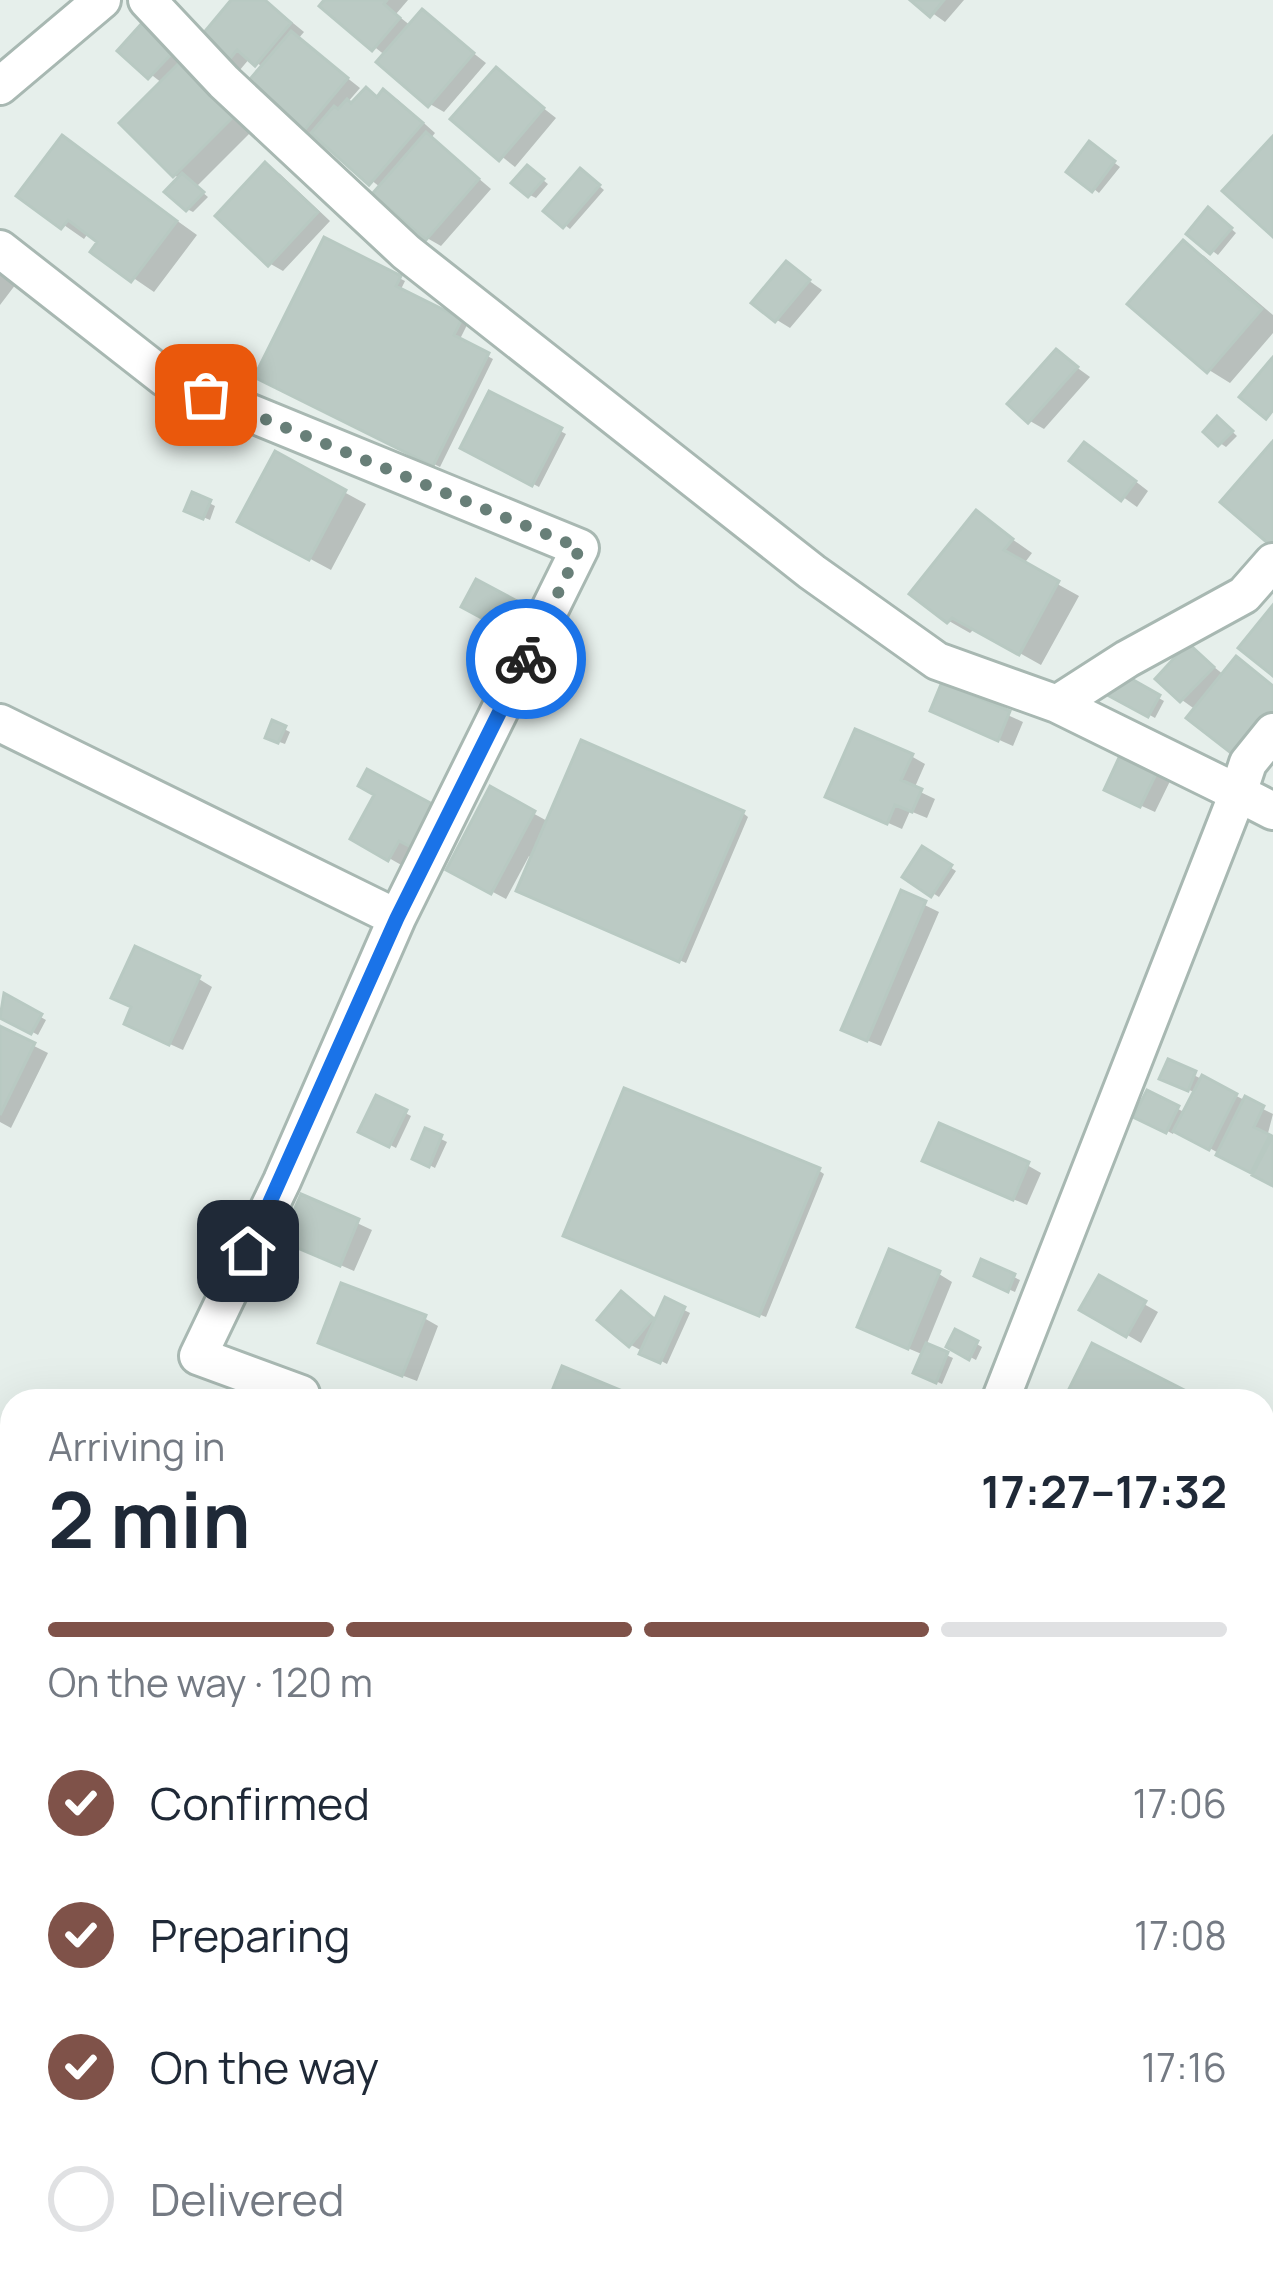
<!DOCTYPE html>
<html lang="en">
<head>
<meta charset="utf-8">
<style>
  body { margin:0; font-family:Manrope,sans-serif; background:#f6f6f7; color:#1f2937; height:100vh; display:flex; flex-direction:column; font-size:45px; white-space:nowrap }
  * { box-sizing:border-box; margin:0 }
  p { font-size:39px; color:#747a83 }
  .icon { flex:none; width:66px; height:66px; fill:none; stroke:currentColor; stroke-width:2; stroke-linecap:round; stroke-linejoin:round }
  .map { position:relative; flex:1; overflow:hidden }
  .panel { position:absolute; left:0px; top:1389px; width:1275px; height:903px; display:flex; flex-direction:column; background:#fff; border-radius:36px 36px 0 0; box-shadow:0 12px 48px #0002 }
  .panel>* { flex:none }
  .pin { position:absolute; display:grid; place-items:center; width:102px; height:102px; color:#fff; margin:-51px; border-radius:24px; box-shadow:0 6px 18px #0006 }
  .courier { position:absolute; display:grid; place-items:center; width:120px; height:120px; margin:-60px; border:9px solid #1a73e8; border-radius:50%; background:#fff; color:#222; box-shadow:0 3px 15px #0007 }
  .overview em { font-style:normal; font-weight:700 }
  .overview div { display:flex; flex-direction:column-reverse }
  .overview { display:flex; align-items:center; justify-content:space-between; height:204px; padding:0 48px }
  h1 { font-size:78px; font-weight:700; line-height:90px }
  .bar { display:grid; grid-template-columns:repeat(4,1fr); gap:18px 12px; align-content:center; height:144px; padding:0 48px }
  .bar i { height:15px; border-radius:9px; background:#e0e1e3 }
  .bar .current { background:#7f5249 }
  .bar p { grid-column:span 4 }
  ol { padding:0 48px; list-style:none }
  li { display:flex; align-items:center; gap:36px; height:132px }
  li p { margin-inline-start:auto }
  li .icon { padding:12px; border-radius:50%; background:#7f5249; color:#fff; stroke-width:4 }
  li:last-child { color:#747a83 }
  li i { width:66px; height:66px; border:6px solid #e0e1e3; border-radius:50% }
  .map>svg:first-child { display:block }
</style>
</head>
<body>
<div class="map">
<svg width="1273" height="2290" viewBox="0 0 1273 2290">
  <rect width="100%" height="100%" fill="#e6efeb"/>
  <path fill="#0003" d="M235,0H265L304,32L298,39L360,88L347,103L353,106L379,98L384,92L398,100L435,133L431,138L491,189L441,246L427,238L381,188L319,137L304,131L264,68L250,58L239,71L225,63Z
    M328,0H408L396,14L411,26L422,13L486,63L444,112L430,104L386,56L323,6Z
    M914,0H964L945,22Z
    M145,25L260,123L196,187L208,197L193,212L187,209L181,179L174,175L162,83L121,51Z
    M496,71L556,118L515,167L455,119Z
    M63,139L197,235L154,292L94,251L101,241L89,232L84,239L21,195Z
    M1096,149L1120,167L1099,193L1094,189Z
    M266,166L280,174L330,221L283,271L269,263Z
    M533,172L548,184L536,198L530,195Z
    M587,176L604,190L570,229L565,225Z
    M1215,215L1236,233L1218,255L1190,234Z
    M325,241L405,281L400,291L467,325L459,341L493,359L440,467L258,376Z
    M1183,244L1204,256L1273,315V333L1230,383L1209,370Z
    M0,265L19,280L0,305Z
    M787,265L822,290L790,328L777,320Z
    M1057,353L1090,377L1044,429L1030,421Z
    M490,395L566,434L539,487L464,447Z
    M1224,424L1237,436L1226,447L1220,443Z
    M1099,453L1148,491L1137,507L1073,461Z
    M276,455L366,504L331,570L262,533Z
    M209,503L215,506L210,520L194,513Z
    M976,514L1032,553L1023,565L1079,596L1041,665L975,628L970,633L949,621Z
    M1189,647L1224,675L1250,668L1273,686V765L1182,700L1159,679Z
    M1122,677L1164,701L1155,718L1113,694Z
    M944,686L1023,722L1013,746L947,717Z
    M274,724L290,732L285,744L274,740Z
    M1124,753L1172,777L1155,812L1122,797Z
    M911,756L925,764L914,789L935,799L927,818L910,811L902,829L843,803Z
    M369,773L430,855L403,866L354,838L378,794Z
    M491,790L549,822L743,813L748,817L686,963L526,893L533,858L529,856L506,899L450,869Z
    M923,850L956,871L939,897L906,876Z
    M902,894L939,912L881,1046L859,1037Z
    M199,979L212,987L183,1050L141,1031L134,1008Z
    M5,997L46,1020L38,1035L0,1014Z
    M0,1029L48,1053L11,1128L0,1122Z
    M1169,1063L1273,1114L1267,1137L1273,1138V1183L1175,1129L1173,1134L1137,1115L1148,1094L1186,1113L1196,1093L1169,1081Z
    M378,1099L411,1116L396,1148L362,1130Z
    M427,1132L447,1142L435,1168L416,1158Z
    M1027,1165L1041,1173L1027,1205L940,1168Z
    M818,1170L824,1174L766,1317L573,1239Z
    M303,1198L372,1230L354,1271L299,1247Z
    M983,1263L1020,1280L1015,1292L983,1278Z
    M939,1274L952,1282L926,1346L953,1358L942,1384L923,1375L924,1355L874,1334Z
    M1100,1279L1158,1312L1141,1343L1083,1309Z
    M622,1295L657,1321L666,1301L690,1313L667,1364L631,1345Z
    M424,1318L438,1326L417,1381L336,1350Z
    M957,1333L982,1347L976,1360L950,1346Z
    M1263,1649L1273,1655V1819L1263,1839Z
    M0,2114L12,2119V2175L0,2187Z
    M1263,2227L1273,2234V2248L1263,2264Z
    M1130,2280H1253L1247,2290H1146Z
    M229,2281L234,2285L241,2290H222Z"/>
  <path fill="#bbcac4" stroke="#b8c9c2" stroke-width="3" d="M231,0H265L291,23L255,66L237,50L224,66L196,42Z
    M324,0H387L384,4L400,18L372,51L319,6Z
    M910,0H944L930,17Z
    M422,9L474,53L428,107L376,62Z
    M144,21L175,50L148,79L117,51Z
    M291,31L348,78L302,133L245,85Z
    M186,56L240,110L173,177L119,123Z
    M496,67L544,108L499,161L450,119Z
    M366,87L377,97L383,89L423,123L369,185L311,133L334,106L338,109L347,99L351,103Z
    M426,132L479,179L426,240L372,194Z
    M62,135L177,221L131,282L90,252L97,242L68,220L61,229L16,196Z
    M1273,136V237L1222,191Z
    M1089,141L1115,161L1092,192L1066,172Z
    M265,162L318,212L268,266L215,216Z
    M527,165L544,179L528,197L511,183Z
    M580,168L600,185L563,228L543,211Z
    M182,173L204,192L186,211L164,192Z
    M1208,207L1232,228L1210,254L1186,234Z
    M324,237L401,276L396,286L462,319L454,335L489,353L433,466L254,377Z
    M1183,240L1262,309L1207,373L1127,304Z
    M786,261L810,280L775,322L751,303Z
    M1056,349L1078,367L1028,423L1007,404Z
    M1273,357V410L1266,419L1239,397Z
    M489,391L562,428L532,486L460,448Z
    M1217,416L1233,431L1218,446L1203,432Z
    M1273,441V541L1270,545L1220,502Z
    M1084,442L1136,481L1121,501L1069,461Z
    M275,451L346,490L309,560L237,522Z
    M192,492L211,500L203,519L184,511Z
    M976,510L1013,539L1004,550L1059,581L1019,655L952,618L947,623L909,594Z
    M476,579L543,615L528,643L461,607Z
    M1273,605V676L1238,648Z
    M1188,643L1214,667L1180,702L1155,679Z
    M1236,656L1273,686V719L1240,760L1186,718Z
    M1121,673L1160,695L1148,717L1109,696Z
    M942,682L1010,711L998,741L930,711Z
    M272,720L286,726L278,743L265,738Z
    M855,729L913,754L901,780L922,789L912,812L895,805L887,824L825,797Z
    M581,740L744,811L679,962L516,891Z
    M1123,749L1160,766L1140,807L1104,790Z
    M367,769L438,807L415,849L399,841L388,861L350,839L374,795L358,786Z
    M490,786L535,811L491,894L446,870Z
    M922,846L952,865L931,897L902,877Z
    M901,890L926,901L867,1041L841,1030Z
    M135,946L200,976L169,1045L124,1024L131,1007L111,998Z
    M4,993L42,1014L31,1034L0,1018Z
    M0,1026L35,1043L0,1115Z
    M1168,1059L1196,1071L1188,1091L1159,1079Z
    M1202,1075L1237,1094L1209,1150L1173,1131Z
    M624,1088L820,1168L759,1316L563,1236Z
    M1147,1090L1179,1106L1166,1133L1133,1117Z
    M376,1095L407,1110L389,1147L358,1132Z
    M1245,1096L1264,1106L1254,1127L1270,1135L1251,1173L1216,1155Z
    M939,1123L1029,1162L1013,1200L922,1161Z
    M425,1128L442,1135L429,1167L412,1159Z
    M1273,1135V1186L1252,1175Z
    M301,1194L359,1219L340,1266L281,1241Z
    M889,1249L940,1271L908,1349L857,1327Z
    M981,1259L1015,1274L1008,1292L974,1276Z
    M1099,1275L1146,1301L1126,1337L1079,1310Z
    M341,1283L426,1315L402,1376L318,1343Z
    M621,1291L653,1318L629,1347L597,1320Z
    M665,1297L685,1307L660,1363L639,1354Z
    M955,1329L978,1341L969,1360L946,1347Z
    M926,1343L948,1352L936,1383L913,1373Z
    M1092,1343L1206,1401H1063Z
    M562,1366L637,1397L635,1401H548Z
    M1263,1430L1273,1435V1638L1263,1633Z
    M1263,1646L1273,1651V1804L1263,1824Z
    M0,2111L12,2115V2130L0,2162Z
    M1125,2280H1245L1239,2290H1140Z"/>
  <g fill="none" stroke-linecap="round" stroke-linejoin="round">
    <g stroke="#a8b8b2" stroke-width="42">
      <path id="minor" d="M147,0L224,82L406,252L812,572L937,661L1057,704L1127,659L1244,595L1273,562
        M0,86L102,0
        M0,249L165,378L580,548L397,918L282,1181L198,1356L301,1394L299,1401
        M1057,704L1238,793L1248,763L1273,732
        M0,723L397,918
        M1000,1401L1238,793L1273,811
        M0,1701L12,1706
        M0,2213L12,2185
        M650,2290L654,2280"/>
    </g>
    <use href="#minor" stroke="#fff" stroke-width="36"/>
  </g>
  <g fill="none" stroke-linecap="round" stroke-linejoin="round">
    <path stroke="#687f78" stroke-width="12" stroke-dasharray="0 21.6" d="M206,395L580,548L526,659"/>
    <path stroke="#1a73e8" stroke-width="15" d="M248,1251L397,918L526,659"/>
  </g>
</svg>
<div class="pin" style="left:206px;top:395px;background:#ea580c"><svg class="icon" aria-label="bag" viewBox="0 0 24 24"><path d="M5 8h14l-1 12H6zM9 8a3 3 0 0 1 6 0"/></svg></div>
<div class="pin" style="left:248px;top:1251px;background:#1f2937"><svg class="icon" aria-label="home" viewBox="0 0 24 24"><path d="M3 11l9-7 9 7M6 9v11h12V9"/></svg></div>
<div class="courier" style="left:526px;top:659px"><svg class="icon" aria-label="bike" viewBox="0 0 24 24"><circle cx="6" cy="16" r="4"/><circle cx="18" cy="16" r="4"/><path d="M6 16l4-8h5l3 8M10 8l3 8H6M13 5h3"/></svg></div>
<section class="panel">
<div class="overview"><div><h1>2 min</h1><p>Arriving in</p></div><em>17:27–17:32</em></div>
<div class="bar"><i class="current"></i><i class="current"></i><i class="current"></i><i></i><p>On the way · 120 m</p></div>
<ol>
<li><svg class="icon" aria-label="check" viewBox="0 0 24 24"><path d="M5 12l5 5 9-10"/></svg>Confirmed<p>17:06</p></li>
<li><svg class="icon" aria-label="check" viewBox="0 0 24 24"><path d="M5 12l5 5 9-10"/></svg>Preparing<p>17:08</p></li>
<li><svg class="icon" aria-label="check" viewBox="0 0 24 24"><path d="M5 12l5 5 9-10"/></svg>On the way<p>17:16</p></li>
<li><i></i>Delivered</li>
</ol>
</section>
</div>
</body>
</html>
